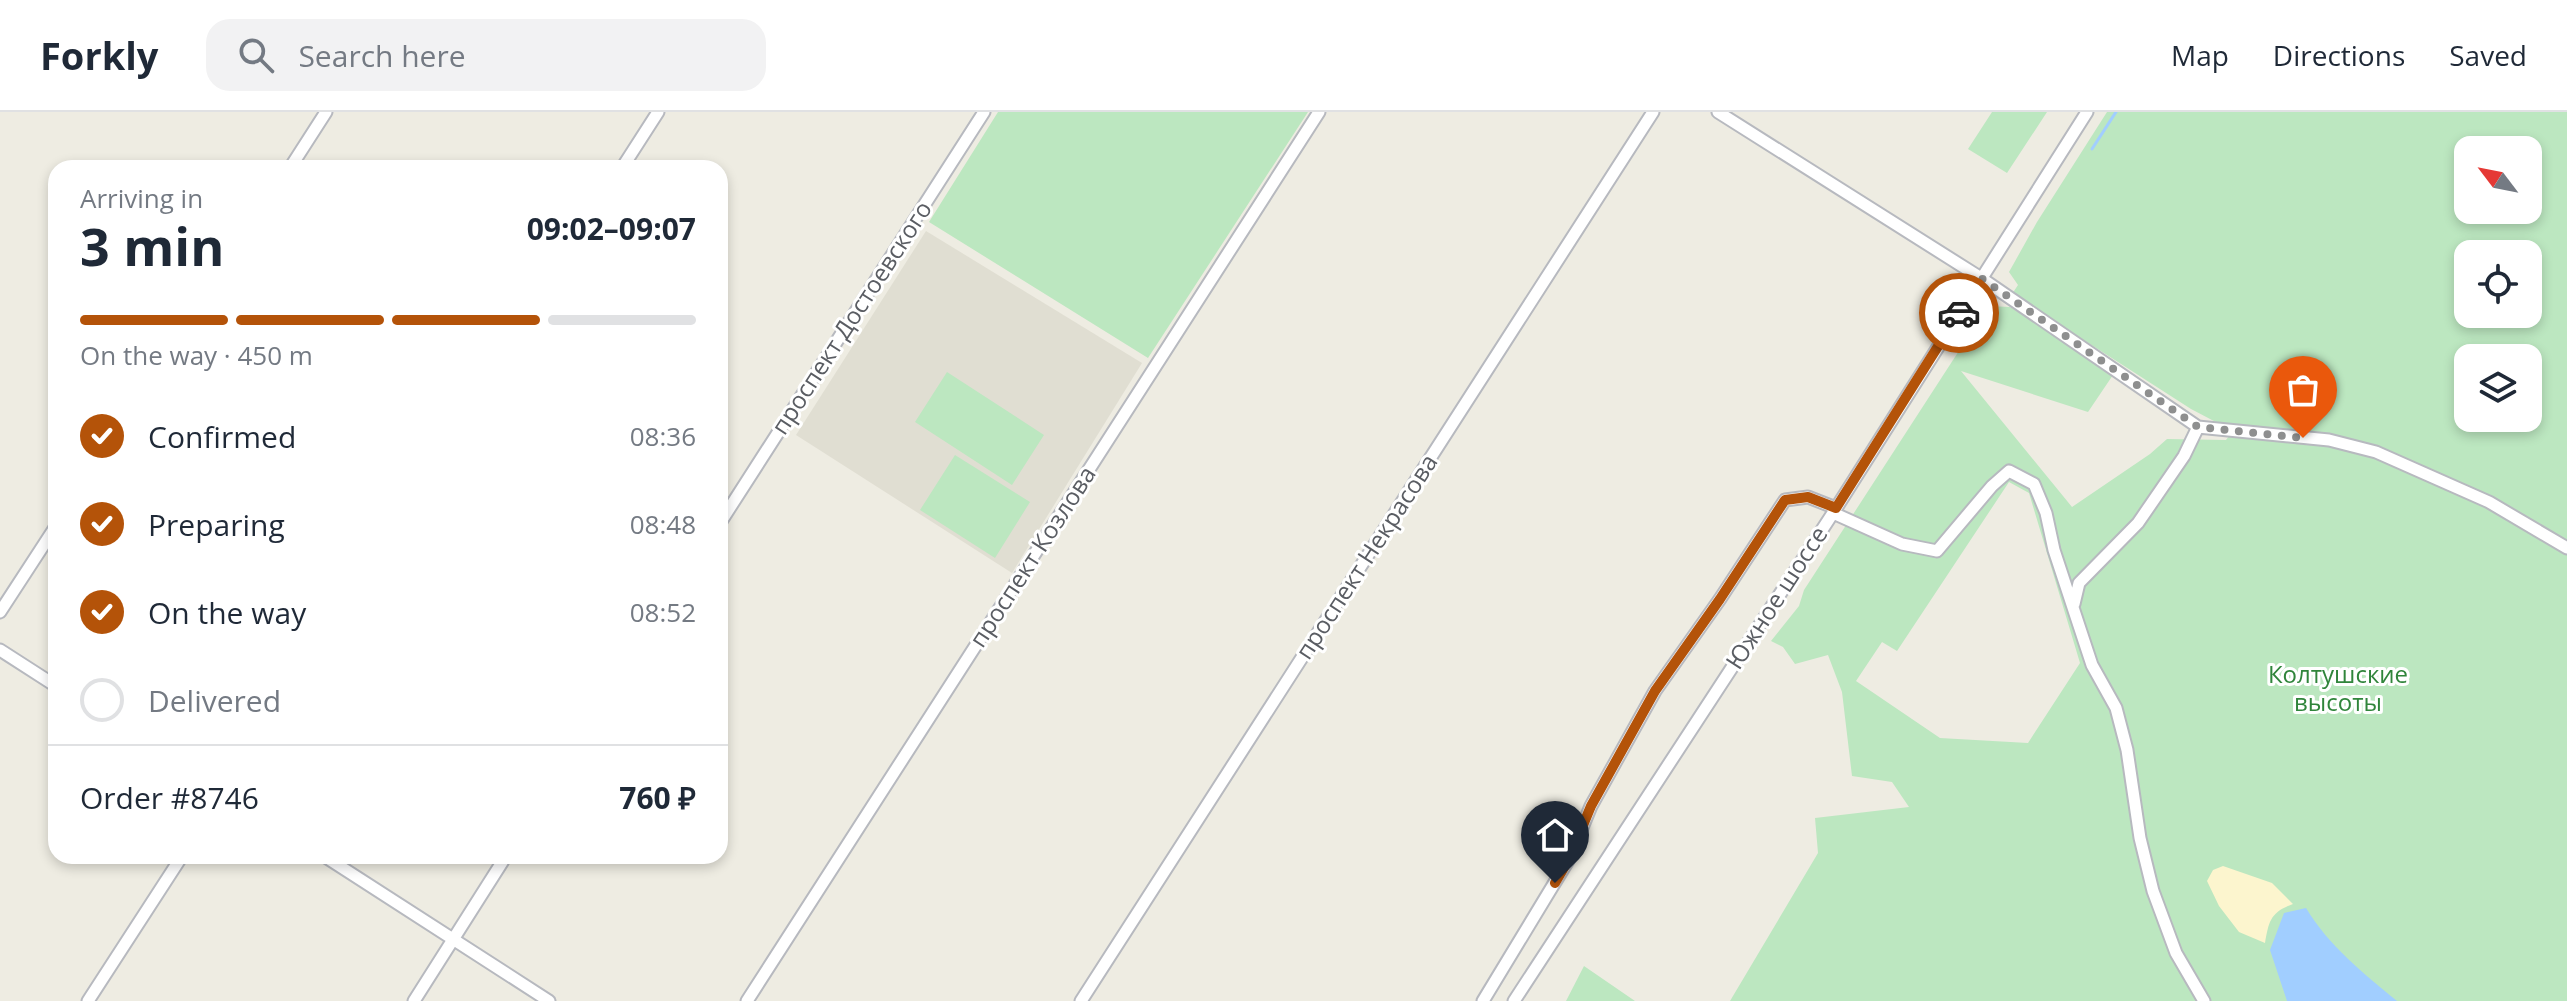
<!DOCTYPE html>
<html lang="en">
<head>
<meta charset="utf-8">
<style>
  body { margin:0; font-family:"Open Sans",sans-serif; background:#f2f2f3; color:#1f2937; height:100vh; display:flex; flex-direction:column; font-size:30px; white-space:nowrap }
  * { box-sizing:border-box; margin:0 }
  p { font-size:26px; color:#747a83 }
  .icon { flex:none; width:44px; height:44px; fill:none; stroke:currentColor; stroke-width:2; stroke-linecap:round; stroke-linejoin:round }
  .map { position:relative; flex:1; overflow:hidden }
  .sheet { position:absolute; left:48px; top:48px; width:680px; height:704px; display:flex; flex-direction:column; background:#fff; border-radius:24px; box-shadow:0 4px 12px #0003 }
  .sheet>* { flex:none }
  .needle { width:52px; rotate:302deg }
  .tools { position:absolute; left:2454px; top:24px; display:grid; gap:16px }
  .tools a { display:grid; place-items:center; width:88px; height:88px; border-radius:16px; background:#fff; box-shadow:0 4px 12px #0003; font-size:40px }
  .pin { position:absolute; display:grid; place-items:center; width:68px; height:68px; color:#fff; margin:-82px -34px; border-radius:50% 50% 50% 0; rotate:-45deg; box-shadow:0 0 8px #0007 }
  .pin .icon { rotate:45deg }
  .courier { position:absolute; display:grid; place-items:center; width:80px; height:80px; margin:-40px; border:6px solid #b45309; border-radius:50%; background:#fff; color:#222; box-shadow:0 2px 10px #0007 }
  .headline em { font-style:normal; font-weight:700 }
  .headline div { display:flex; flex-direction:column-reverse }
  .headline { display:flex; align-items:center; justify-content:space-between; height:136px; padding:0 32px }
  h1 { font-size:52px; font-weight:700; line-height:60px }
  .bar { display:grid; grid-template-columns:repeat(4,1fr); gap:12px 8px; align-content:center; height:96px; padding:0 32px }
  .bar i { height:10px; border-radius:6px; background:#e0e1e3 }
  .bar .selected { background:#b45309 }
  .bar p { grid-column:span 4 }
  .line { display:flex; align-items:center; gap:20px; padding:0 32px; border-top:2px solid #e0e1e3 }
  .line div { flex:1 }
  ol { padding:0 32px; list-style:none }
  li { display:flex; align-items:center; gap:24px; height:88px }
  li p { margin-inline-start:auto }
  li .icon { padding:8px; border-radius:50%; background:#b45309; color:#fff; stroke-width:4 }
  li:last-child { color:#747a83 }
  li i { width:44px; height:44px; border:4px solid #e0e1e3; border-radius:50% }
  header { display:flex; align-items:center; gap:48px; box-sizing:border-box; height:112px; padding:0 40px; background:#fff; border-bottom:2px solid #e0e1e3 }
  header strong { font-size:38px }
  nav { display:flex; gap:44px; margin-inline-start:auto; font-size:28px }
  .search { width:560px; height:72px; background:#f2f2f3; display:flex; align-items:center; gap:20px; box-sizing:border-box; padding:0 28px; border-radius:24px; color:#747a83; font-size:30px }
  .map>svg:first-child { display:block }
</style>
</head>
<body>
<header>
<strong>Forkly</strong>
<div class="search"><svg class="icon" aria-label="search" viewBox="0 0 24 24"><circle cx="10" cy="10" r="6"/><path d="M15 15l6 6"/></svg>Search here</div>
<nav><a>Map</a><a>Directions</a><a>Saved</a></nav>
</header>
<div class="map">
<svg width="2567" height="889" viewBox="0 0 2567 889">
  <rect width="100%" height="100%" fill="#eeece2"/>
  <path fill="#e0ded2" d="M926,119L1142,251L1012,461L796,323Z"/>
  <path fill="#bce7c0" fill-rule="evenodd" d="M998,0H1308L1148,246L929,110Z
    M1992,0H2047L2007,61L1968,37Z
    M2107,0H2567V889H1730L1818,741L1815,706L1909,695L1892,670L1852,664L1842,580L1828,543L1795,552L1783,535L1771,529L1799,494L1804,478L1988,194L2010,195L2115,260L2088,300L1961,259L2072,395L2150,342L2167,327L2226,328L2233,319L2191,297L2012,182L2018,173L2009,160L2037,110ZM2468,38H2528V98H2468ZM2468,142H2528V202H2468ZM2468,246H2528V306H2468ZM2009,370L2029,381L2080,551L2028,631L1940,626L1856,569L1882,530L1897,539Z
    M947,260L1044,323L1012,373L915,310Z
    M955,343L1030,390L995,446L920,398Z
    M1584,854L1635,889H1566Z"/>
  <path fill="#fcf5ce" d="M2223,754L2272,771L2293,792C2271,800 2269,808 2265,831L2239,820L2219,794L2207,769L2213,758Z"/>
  <path fill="#a1ceff" d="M2306,796C2329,834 2363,861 2397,889H2287L2270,838L2284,801Z"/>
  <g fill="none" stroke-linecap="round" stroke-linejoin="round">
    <path stroke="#a1ceff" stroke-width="3" d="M2092,37L2116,0"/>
    <g stroke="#b7b9bf" stroke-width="15">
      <path id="minor" d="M1718,0L1981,166L2198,315L2329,328L2376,340L2489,390L2567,436
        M290,56L326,0
        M622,56L658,0
        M1833,401L1902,432L1937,439L1992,374L2009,359L2034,372L2046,401L2054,438L2092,553L2116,596L2127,638L2140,726L2153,779L2176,841L2204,889
        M720,411L984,0
        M2074,492L2079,471L2138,411L2184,344L2198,315
        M0,500L56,414
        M0,538L56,574
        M324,744L549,889
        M88,889L182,744
        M414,889L506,744
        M747,889L1319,0
        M1081,889L1653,0
        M1483,889L1569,747L1591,694L1655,579L1720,487L1785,388L1808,385L1836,396
        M1514,889L1833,401L2087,0"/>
    </g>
    <use href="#minor" stroke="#fff" stroke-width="11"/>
  </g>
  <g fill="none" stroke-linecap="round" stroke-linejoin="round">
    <path stroke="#8e8f8f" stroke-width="8" stroke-dasharray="0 14.4" d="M1959,201L1981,166L2198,315L2303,326"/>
    <path stroke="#b45309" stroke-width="10" d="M1555,771L1569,747L1591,694L1655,579L1720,487L1785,388L1808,385L1836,396L1959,201"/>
  </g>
  <g text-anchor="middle" stroke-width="6" stroke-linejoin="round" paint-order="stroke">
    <g font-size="24" fill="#5a5d63" stroke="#fff">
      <text transform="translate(852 206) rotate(-57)" y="8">проспект Достоевского</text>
      <text transform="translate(1033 445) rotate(-57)" y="8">проспект Козлова</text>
      <text transform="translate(1367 445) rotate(-57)" y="8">проспект Некрасова</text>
      <text transform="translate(1777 486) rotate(-57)" y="8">Южное шоссе</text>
    </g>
    <g font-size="24" fill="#30853b" stroke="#fff">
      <text x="2338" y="571">Колтушские<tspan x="2338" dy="28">высоты</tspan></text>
    </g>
  </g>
</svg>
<div class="tools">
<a><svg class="needle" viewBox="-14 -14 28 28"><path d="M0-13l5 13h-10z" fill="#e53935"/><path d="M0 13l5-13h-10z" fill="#747a83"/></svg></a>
<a><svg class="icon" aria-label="locate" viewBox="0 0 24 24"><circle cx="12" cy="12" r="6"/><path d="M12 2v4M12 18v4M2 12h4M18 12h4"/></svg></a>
<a><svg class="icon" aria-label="layers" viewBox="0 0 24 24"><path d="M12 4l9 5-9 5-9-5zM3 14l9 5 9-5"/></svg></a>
</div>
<div class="pin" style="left:2303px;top:326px;background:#ea580c"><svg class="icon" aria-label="bag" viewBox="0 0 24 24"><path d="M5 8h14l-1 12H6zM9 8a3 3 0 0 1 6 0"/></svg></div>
<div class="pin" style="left:1555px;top:771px;background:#1f2937"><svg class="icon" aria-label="home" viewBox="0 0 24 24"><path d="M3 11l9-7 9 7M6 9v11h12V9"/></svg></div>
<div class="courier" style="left:1959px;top:201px"><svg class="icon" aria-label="car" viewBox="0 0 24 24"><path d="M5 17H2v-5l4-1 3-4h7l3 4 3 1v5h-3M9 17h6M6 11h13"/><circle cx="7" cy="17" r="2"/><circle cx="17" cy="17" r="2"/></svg></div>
<section class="sheet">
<div class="headline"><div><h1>3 min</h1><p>Arriving in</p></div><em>09:02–09:07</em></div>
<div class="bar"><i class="selected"></i><i class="selected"></i><i class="selected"></i><i></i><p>On the way · 450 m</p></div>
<ol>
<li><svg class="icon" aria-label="check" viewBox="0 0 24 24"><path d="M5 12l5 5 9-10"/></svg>Confirmed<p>08:36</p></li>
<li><svg class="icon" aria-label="check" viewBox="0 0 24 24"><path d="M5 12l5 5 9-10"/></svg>Preparing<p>08:48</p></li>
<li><svg class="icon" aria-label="check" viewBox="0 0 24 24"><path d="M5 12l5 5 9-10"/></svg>On the way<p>08:52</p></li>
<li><i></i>Delivered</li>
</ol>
<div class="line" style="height:104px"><div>Order #8746</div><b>760 ₽</b></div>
</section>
</div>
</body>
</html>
